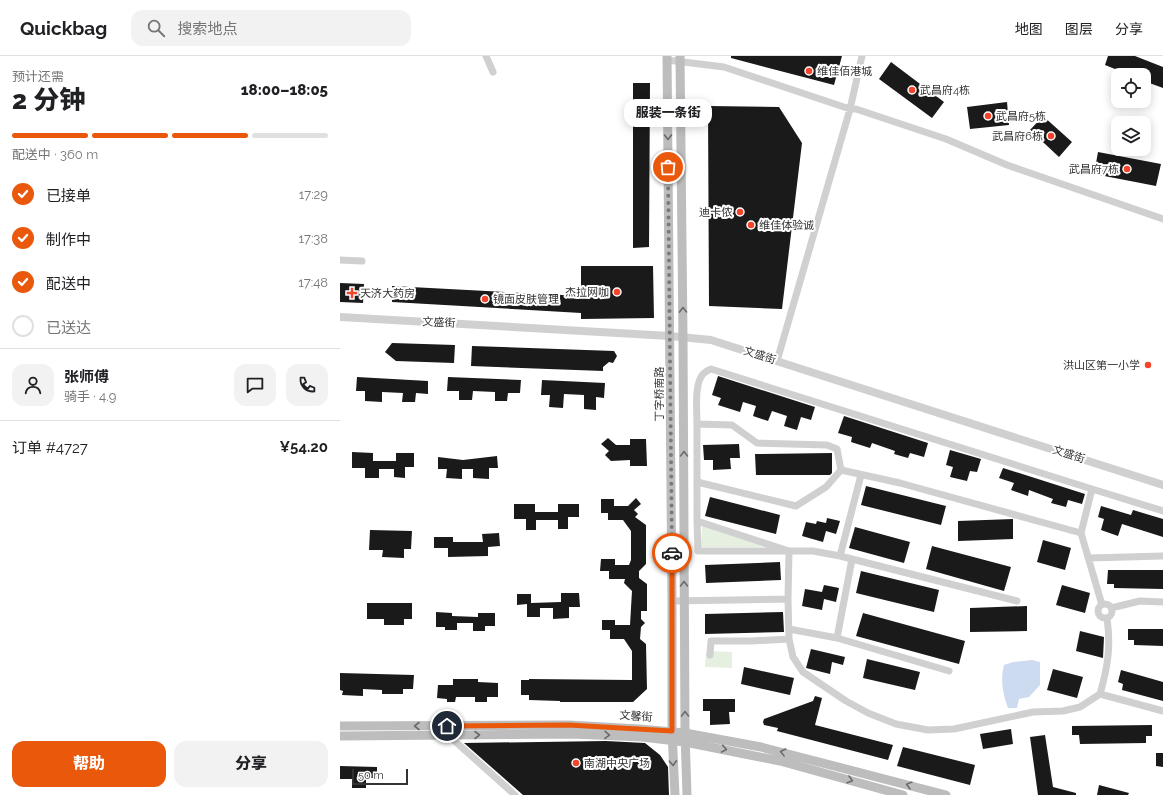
<!DOCTYPE html>
<html lang="zh">
<head>
<meta charset="utf-8">
<style>
  body { margin:0; font-family:Raleway,"Noto Sans SC",sans-serif; background:#f2f2f2; color:#202124; height:100vh; display:flex; flex-direction:column; font-size:15px; white-space:nowrap }
  * { box-sizing:border-box; margin:0 }
  p { font-size:13px; color:#757577 }
  .icon { flex:none; width:22px; height:22px; fill:none; stroke:currentColor; stroke-width:2; stroke-linecap:round; stroke-linejoin:round }
  .map { position:relative; flex:1; overflow:hidden }
  .side { display:flex; flex-direction:column; background:#fff; width:340px }
  .side>* { flex:none }
  .controls { position:absolute; left:771px; top:12px; display:grid; gap:8px }
  .controls a { display:grid; place-items:center; width:40px; height:40px; border-radius:8px; background:#fff; box-shadow:0 2px 10px #0003; font-size:20px }
  .scale { position:absolute; left:12px; bottom:10px; width:56px; box-sizing:border-box; padding-left:4px; border:2px solid #333; border-top:0; font-size:11px; line-height:14px; white-space:nowrap; color:#333; -webkit-text-stroke:3px #fff; paint-order:stroke }
  .pin { position:absolute; display:grid; place-items:center; width:34px; height:34px; color:#fff; margin:-17px; border:2px solid #fff; border-radius:50%; box-shadow:0 1px 4px #0007 }
  .courier { position:absolute; display:grid; place-items:center; width:40px; height:40px; margin:-20px; border:3px solid #ea580c; border-radius:50%; background:#fff; color:#222; box-shadow:0 1px 5px #0007 }
  .bubble { position:absolute; height:28px; border-radius:12px; background:#fff; box-shadow:0 2px 10px #0003; font-size:13px; font-weight:800; line-height:28px; text-align:center }
  .head em { font-style:normal; font-weight:800 }
  .head div { display:flex; flex-direction:column-reverse }
  .head { display:flex; align-items:center; justify-content:space-between; height:68px; padding:0 12px }
  h1 { font-size:26px; font-weight:800; line-height:30px }
  .bar { display:grid; grid-template-columns:repeat(4,1fr); gap:6px 4px; align-content:center; height:48px; padding:0 12px }
  .bar i { height:5px; border-radius:3px; background:#e0e0e0 }
  .bar .active { background:#ea580c }
  .bar p { grid-column:span 4 }
  .line { display:flex; align-items:center; gap:10px; padding:0 12px; border-top:1px solid #e0e0e0 }
  .line div { flex:1 }
  .round { display:grid; place-items:center; flex:none; width:42px; height:42px; border-radius:12px; background:#f2f2f2 }
  ol { padding:0 12px; list-style:none }
  li { display:flex; align-items:center; gap:12px; height:44px }
  li p { margin-inline-start:auto }
  li .icon { padding:4px; border-radius:50%; background:#ea580c; color:#fff; stroke-width:4 }
  li:last-child { color:#757577 }
  li i { width:22px; height:22px; border:2px solid #e0e0e0; border-radius:50% }
  .action { display:flex; gap:8px; margin-top:auto; padding:8px 12px }
  .action a { flex:1; height:46px; border-radius:12px; background:#ea580c; color:#fff; font-size:16px; font-weight:800; line-height:46px; text-align:center }
  .action a+a { background:#f2f2f2; color:#202124 }
  header { display:flex; align-items:center; gap:24px; box-sizing:border-box; height:56px; padding:0 20px; background:#fff; border-bottom:1px solid #e0e0e0 }
  header strong { font-size:19px }
  nav { display:flex; gap:22px; margin-inline-start:auto; font-size:14px }
  .search { width:280px; height:36px; background:#f2f2f2; display:flex; align-items:center; gap:10px; box-sizing:border-box; padding:0 14px; border-radius:12px; color:#757577; font-size:15px }
  main { display:flex; flex:1; min-height:0 }
  .map>svg:first-child { display:block }
</style>
</head>
<body>
<header>
<strong>Quickbag</strong>
<div class="search"><svg class="icon" aria-label="search" viewBox="0 0 24 24"><circle cx="10" cy="10" r="6"/><path d="M15 15l6 6"/></svg>搜索地点</div>
<nav><a>地图</a><a>图层</a><a>分享</a></nav>
</header>
<main>
<section class="side">
<div class="head"><div><h1>2 分钟</h1><p>预计还需</p></div><em>18:00–18:05</em></div>
<div class="bar"><i class="active"></i><i class="active"></i><i class="active"></i><i></i><p>配送中 · 360 m</p></div>
<ol>
<li><svg class="icon" aria-label="check" viewBox="0 0 24 24"><path d="M5 12l5 5 9-10"/></svg>已接单<p>17:29</p></li>
<li><svg class="icon" aria-label="check" viewBox="0 0 24 24"><path d="M5 12l5 5 9-10"/></svg>制作中<p>17:38</p></li>
<li><svg class="icon" aria-label="check" viewBox="0 0 24 24"><path d="M5 12l5 5 9-10"/></svg>配送中<p>17:48</p></li>
<li><i></i>已送达</li>
</ol>
<div class="line" style="height:72px"><a class="round"><svg class="icon" aria-label="person" viewBox="0 0 24 24"><circle cx="12" cy="8" r="4"/><path d="M4 21q1-7 8-7t8 7"/></svg></a><div><b>张师傅</b><p>骑手 · 4.9</p></div><a class="round"><svg class="icon" aria-label="chat" viewBox="0 0 24 24"><path d="M4 5h16v11H9l-5 4z"/></svg></a><a class="round"><svg class="icon" aria-label="phone" viewBox="0 0 24 24"><path d="M5 4h4l2 5-3 2q2 4 5 5l2-3 5 2v4C11 20 4 13 5 4z"/></svg></a></div>
<div class="line" style="height:52px"><div>订单 #4727</div><b>¥54.20</b></div>
<div class="action"><a>帮助</a><a>分享</a></div>
</section>
<div class="map">
<svg width="823" height="739" viewBox="0 0 823 739">
  <rect width="100%" height="100%" fill="#fff"/>
  <path fill="#e6f0e1" d="M362,470L429,491H361Z
    M366,595L392,596V612L365,611Z"/>
  <path fill="#cddbf0" d="M692,604L700,606V629L689,641L679,643L677,652H668C663,639 660,624 664,609L673,606Z"/>
  <path fill="#1a1a1a" d="M391,0H502L494,29L391,2Z
    M768,0H795L823,11V32L804,25V19H790L765,9Z
    M551,6L604,46L592,62L539,23Z
    M293,27H310L309,191L293,192Z
    M667,46L669,69L630,73L627,51Z
    M368,50L439,51L462,87L442,253L369,250Z
    M703,60L732,86L719,101L690,74Z
    M758,96L821,108L816,130L754,118Z
    M241,210H313L314,262L241,263V257L52,246V230L241,240Z
    M0,227L24,228L23,247L0,246Z
    M52,287L115,289L114,307L56,305L45,296Z
    M132,290L274,295L277,300L273,307L269,306L263,311V315L131,310Z
    M378,320L475,351L471,364L461,361L457,374L444,370L447,360L432,355L428,365L413,360L416,350L403,346L400,356L378,349L381,342L372,339Z
    M17,321L88,325V338L76,337L75,346H62L63,337L42,336V346L25,345V335H16Z
    M108,321L181,324L180,337H168L167,345H155V336L133,335L132,344H119V335H107Z
    M202,324L265,327L264,342L256,341V354L244,353V339L224,338L223,352L209,351L210,339H201Z
    M504,360L588,387L584,401L570,397L568,402L554,398L555,395L532,387L530,392L511,386L512,381L498,377Z
    M268,382L276,389H290V383H306L307,410H290V404L271,405L265,399L269,395L261,388Z
    M399,388L400,402H390L391,413L373,414V404H364L363,389Z
    M610,394L641,403L637,416L630,415L627,425L610,421L613,411L606,409Z
    M12,396L33,397V405H56V397H74V411H65V422L54,421V413H39V422H25V412H12Z
    M492,397V417L490,419H416L415,398Z
    M157,400L158,412H149V423L133,422V413H122V423L106,422L107,413H98V401L123,404Z
    M663,412L745,438L742,448L728,444L726,451L711,447L713,443L689,434L688,440L671,434L674,427L659,422Z
    M526,430L606,450L601,469L521,449Z
    M370,441L440,459L436,478L365,460Z
    M296,442L301,448L294,454L298,458L295,461L306,469V508L299,515V522L307,528V555H301V563L305,567L301,571L300,583L306,588L307,633L293,646H220V645L189,644V639H181V624H189V623L292,624V595L284,583H270V574H262V564H275V569H290L292,535L284,527L285,523H269V515H260L261,503H275V509H289L291,504V475L283,464H268V457H261V443H274V450H288Z
    M174,448H195V456H218V448H239V461H228V473H218V464H196V474H186V463H174Z
    M761,450L791,459L793,454L823,463V481L782,468L778,480L761,474L764,463L758,461Z
    M487,462L500,465L496,478L486,475L483,486L462,480L466,466L476,468L477,465L486,467Z
    M673,463V483L618,485V465Z
    M515,471L570,486L564,507L509,492Z
    M30,474L72,475L71,493H64V502L42,501L43,494H29Z
    M159,477L160,490L148,491V500L108,501V492H94V481H113V486H143L142,478Z
    M703,484L731,492L725,514L697,506Z
    M592,490L671,511L664,535L586,513Z
    M440,506L441,524L366,527L365,509Z
    M768,514H823V533L774,532V528H767Z
    M521,515L599,534L594,556L516,537Z
    M484,529L499,532L496,546L484,543L482,554L462,550L465,533L482,536Z
    M722,529L750,537L745,557L716,549Z
    M221,537H239L240,551H229V562L213,563V552H200V561H187V548L177,549V538H191V547L221,546Z
    M27,547H72V563H64V569H44V563H27Z
    M687,550V575L630,576V552Z
    M96,556L112,557V560L138,561V557H155V570H145V575H133V567H117V574H105V571H96Z
    M443,556L444,576L365,578V558Z
    M523,557L625,585L619,608L516,580Z
    M788,573H823V590L794,589V584H788Z
    M740,575L764,581L763,602L736,595Z
    M471,593L505,601L503,609L492,606L490,618L466,612Z
    M527,603L580,616L575,634L523,622Z
    M404,611L454,622L450,639L401,628Z
    M713,613L743,621L737,642L707,634Z
    M781,614L823,626V645L782,634L783,628L778,626Z
    M0,617L74,619L73,633H63V638H42V634L23,633V640L2,639L3,635L0,634Z
    M113,623H138V626L158,627V641H147V646H135V641H116L115,646H107V643L97,642L98,629H113Z
    M475,640L482,642L475,669L553,689L548,704L437,675L438,672L424,669L423,666L424,663L473,645Z
    M363,643H395V656H389L390,668L370,669V655H363Z
    M812,669V680H806V687L740,688L739,679H732V670Z
    M671,673L673,688L643,693L640,678Z
    M705,679L713,731L736,737V739H698L690,681Z
    M266,685L305,687L320,699L328,711L329,739H183L124,687Z
    M563,691L635,709L630,729L557,710Z
    M816,697H823V711L816,710Z
    M0,710L37,711V722H26V732H12V723H0Z
    M759,729L789,737L788,739H757Z"/>
  <g fill="none" stroke-linecap="round" stroke-linejoin="round">
    <path stroke="#d0d0d0" stroke-width="7" d="M146,0L153,16
      M327,4L384,11L510,53H516L606,83L667,109L823,163
      M0,204L22,205
      M437,305L510,53L522,0
      M357,368C357,355 354,328 363,318C365,316 368,314 371,313L752,433L741,477L560,427L501,414L497,393L487,389L417,387L392,369L357,368V426
      M752,433L823,455
      M357,465V426L456,450L486,431L501,414
      M741,477L762,549
      M500,500L521,419
      M748,502L823,500
      M332,545L448,543L449,495H358L357,465L449,495H473L500,500L677,545
      M758 555a7 7 0 1 1 14 0a7 7 0 1 1-14 0Z
      M771,552L800,545L823,546
      M449,573L497,582L512,503
      M497,582L609,615
      M449,583L453,601L463,616L506,645L528,657L556,668L588,674L614,673L693,656L723,655L740,651L760,638L823,655
      M370,599L371,585H411L449,583L448,543
      M760,638C768,610 771,590 767,562
      M108,679L175,739"/>
    <path stroke="#d0d0d0" stroke-width="8" d="M0,261L330,280L371,284L823,429"/>
    <path stroke="#bdbdbd" stroke-width="9" d="M327,0L332,545V675L335,739
      M340,0L343,281L345,677L347,739
      M0,670L229,669L299,673L345,677L421,691L606,739
      M0,680L233,678L302,681L345,686L440,705L563,739"/>
  </g>
  <defs><path id="oneway-chevron" d="M-2-3.5L2.5 0L-2 3.5" fill="none" stroke-width="1.6" stroke-linecap="round" stroke-linejoin="round"/></defs>
  <g stroke="#6a6a6a">
    <use href="#oneway-chevron" transform="translate(328 81) rotate(89)"/>
    <use href="#oneway-chevron" transform="translate(343 254) rotate(-91)"/>
    <use href="#oneway-chevron" transform="translate(344 398) rotate(-90)"/>
    <use href="#oneway-chevron" transform="translate(344 528) rotate(-90)"/>
    <use href="#oneway-chevron" transform="translate(345 658) rotate(-90)"/>
    <use href="#oneway-chevron" transform="translate(77 670) rotate(180)"/>
    <use href="#oneway-chevron" transform="translate(137 679)"/>
    <use href="#oneway-chevron" transform="translate(267 679) rotate(2)"/>
    <use href="#oneway-chevron" transform="translate(384 693) rotate(10)"/>
    <use href="#oneway-chevron" transform="translate(443 696) rotate(-166)"/>
    <use href="#oneway-chevron" transform="translate(333 707) rotate(87)"/>
    <use href="#oneway-chevron" transform="translate(510 724) rotate(16)"/>
    <use href="#oneway-chevron" transform="translate(569 729) rotate(-165)"/>
  </g>
  <g fill="none" stroke-linecap="round" stroke-linejoin="round">
    <path stroke="#7a7a7a" stroke-width="4" stroke-dasharray="0 7.2" d="M328,111L332,497"/>
    <path stroke="#ea580c" stroke-width="5" d="M107,670L229,669L332,675V497"/>
  </g>
  <g fill="#f3452c" stroke="#fff" stroke-width="1.5">
    <circle cx="469" cy="15" r="4"/>
    <circle cx="572" cy="34" r="4"/>
    <circle cx="648" cy="60" r="4"/>
    <circle cx="711" cy="80" r="4"/>
    <circle cx="787" cy="113" r="4"/>
    <circle cx="400" cy="156" r="4"/>
    <circle cx="411" cy="169" r="4"/>
    <circle cx="277" cy="236" r="4"/>
    <path d="M10 231h4v4h4v4h-4v4h-4v-4h-4v-4h4z"/>
    <circle cx="145" cy="243" r="4"/>
    <circle cx="808" cy="309" r="4"/>
    <circle cx="236" cy="707" r="4"/>
  </g>
  <g text-anchor="middle" stroke-width="4" stroke-linejoin="round" paint-order="stroke">
    <g font-size="11" fill="#333" stroke="#fff" text-anchor="start">
      <text x="477" y="19">维佳佰港城</text>
      <text x="580" y="38">武昌府4栋</text>
      <text x="656" y="64">武昌府5栋</text>
      <text x="703" y="84" text-anchor="end">武昌府6栋</text>
      <text x="779" y="117" text-anchor="end">武昌府7栋</text>
      <text x="392" y="160" text-anchor="end">迪卡侬</text>
      <text x="419" y="173">维佳体验诚</text>
      <text x="269" y="240" text-anchor="end">杰拉网咖</text>
      <text x="20" y="241">天济大药房</text>
      <text x="153" y="247">镜面皮肤管理</text>
      <text x="800" y="313" text-anchor="end">洪山区第一小学</text>
      <text x="244" y="711">南湖中央广场</text>
    </g>
    <g font-size="11" fill="#333" stroke="#fff">
      <text transform="translate(99 266) rotate(3)" y="4">文盛街</text>
      <text transform="translate(420 299) rotate(18)" y="4">文盛街</text>
      <text transform="translate(319 338) rotate(-90)" y="4">丁字桥南路</text>
      <text transform="translate(729 398) rotate(18)" y="4">文盛街</text>
      <text transform="translate(296 660) rotate(4)" y="4">文馨街</text>
    </g>
  </g>
</svg>
<div class="controls">
<a><svg class="icon" aria-label="locate" viewBox="0 0 24 24"><circle cx="12" cy="12" r="6"/><path d="M12 2v4M12 18v4M2 12h4M18 12h4"/></svg></a>
<a><svg class="icon" aria-label="layers" viewBox="0 0 24 24"><path d="M12 4l9 5-9 5-9-5zM3 14l9 5 9-5"/></svg></a>
</div>
<div class="scale">50 m</div>
<div class="pin" style="left:328px;top:111px;background:#ea580c"><svg class="icon" aria-label="bag" viewBox="0 0 24 24"><path d="M5 8h14l-1 12H6zM9 8a3 3 0 0 1 6 0"/></svg></div>
<div class="pin" style="left:107px;top:670px;background:#1f2937"><svg class="icon" aria-label="home" viewBox="0 0 24 24"><path d="M3 11l9-7 9 7M6 9v11h12V9"/></svg></div>
<div class="courier" style="left:332px;top:497px"><svg class="icon" aria-label="car" viewBox="0 0 24 24"><path d="M5 17H2v-5l4-1 3-4h7l3 4 3 1v5h-3M9 17h6M6 11h13"/><circle cx="7" cy="17" r="2"/><circle cx="17" cy="17" r="2"/></svg></div>
<div class="bubble" style="left:284px;top:43px;width:88px">服装一条街</div>
</div>
</main>
</body>
</html>
